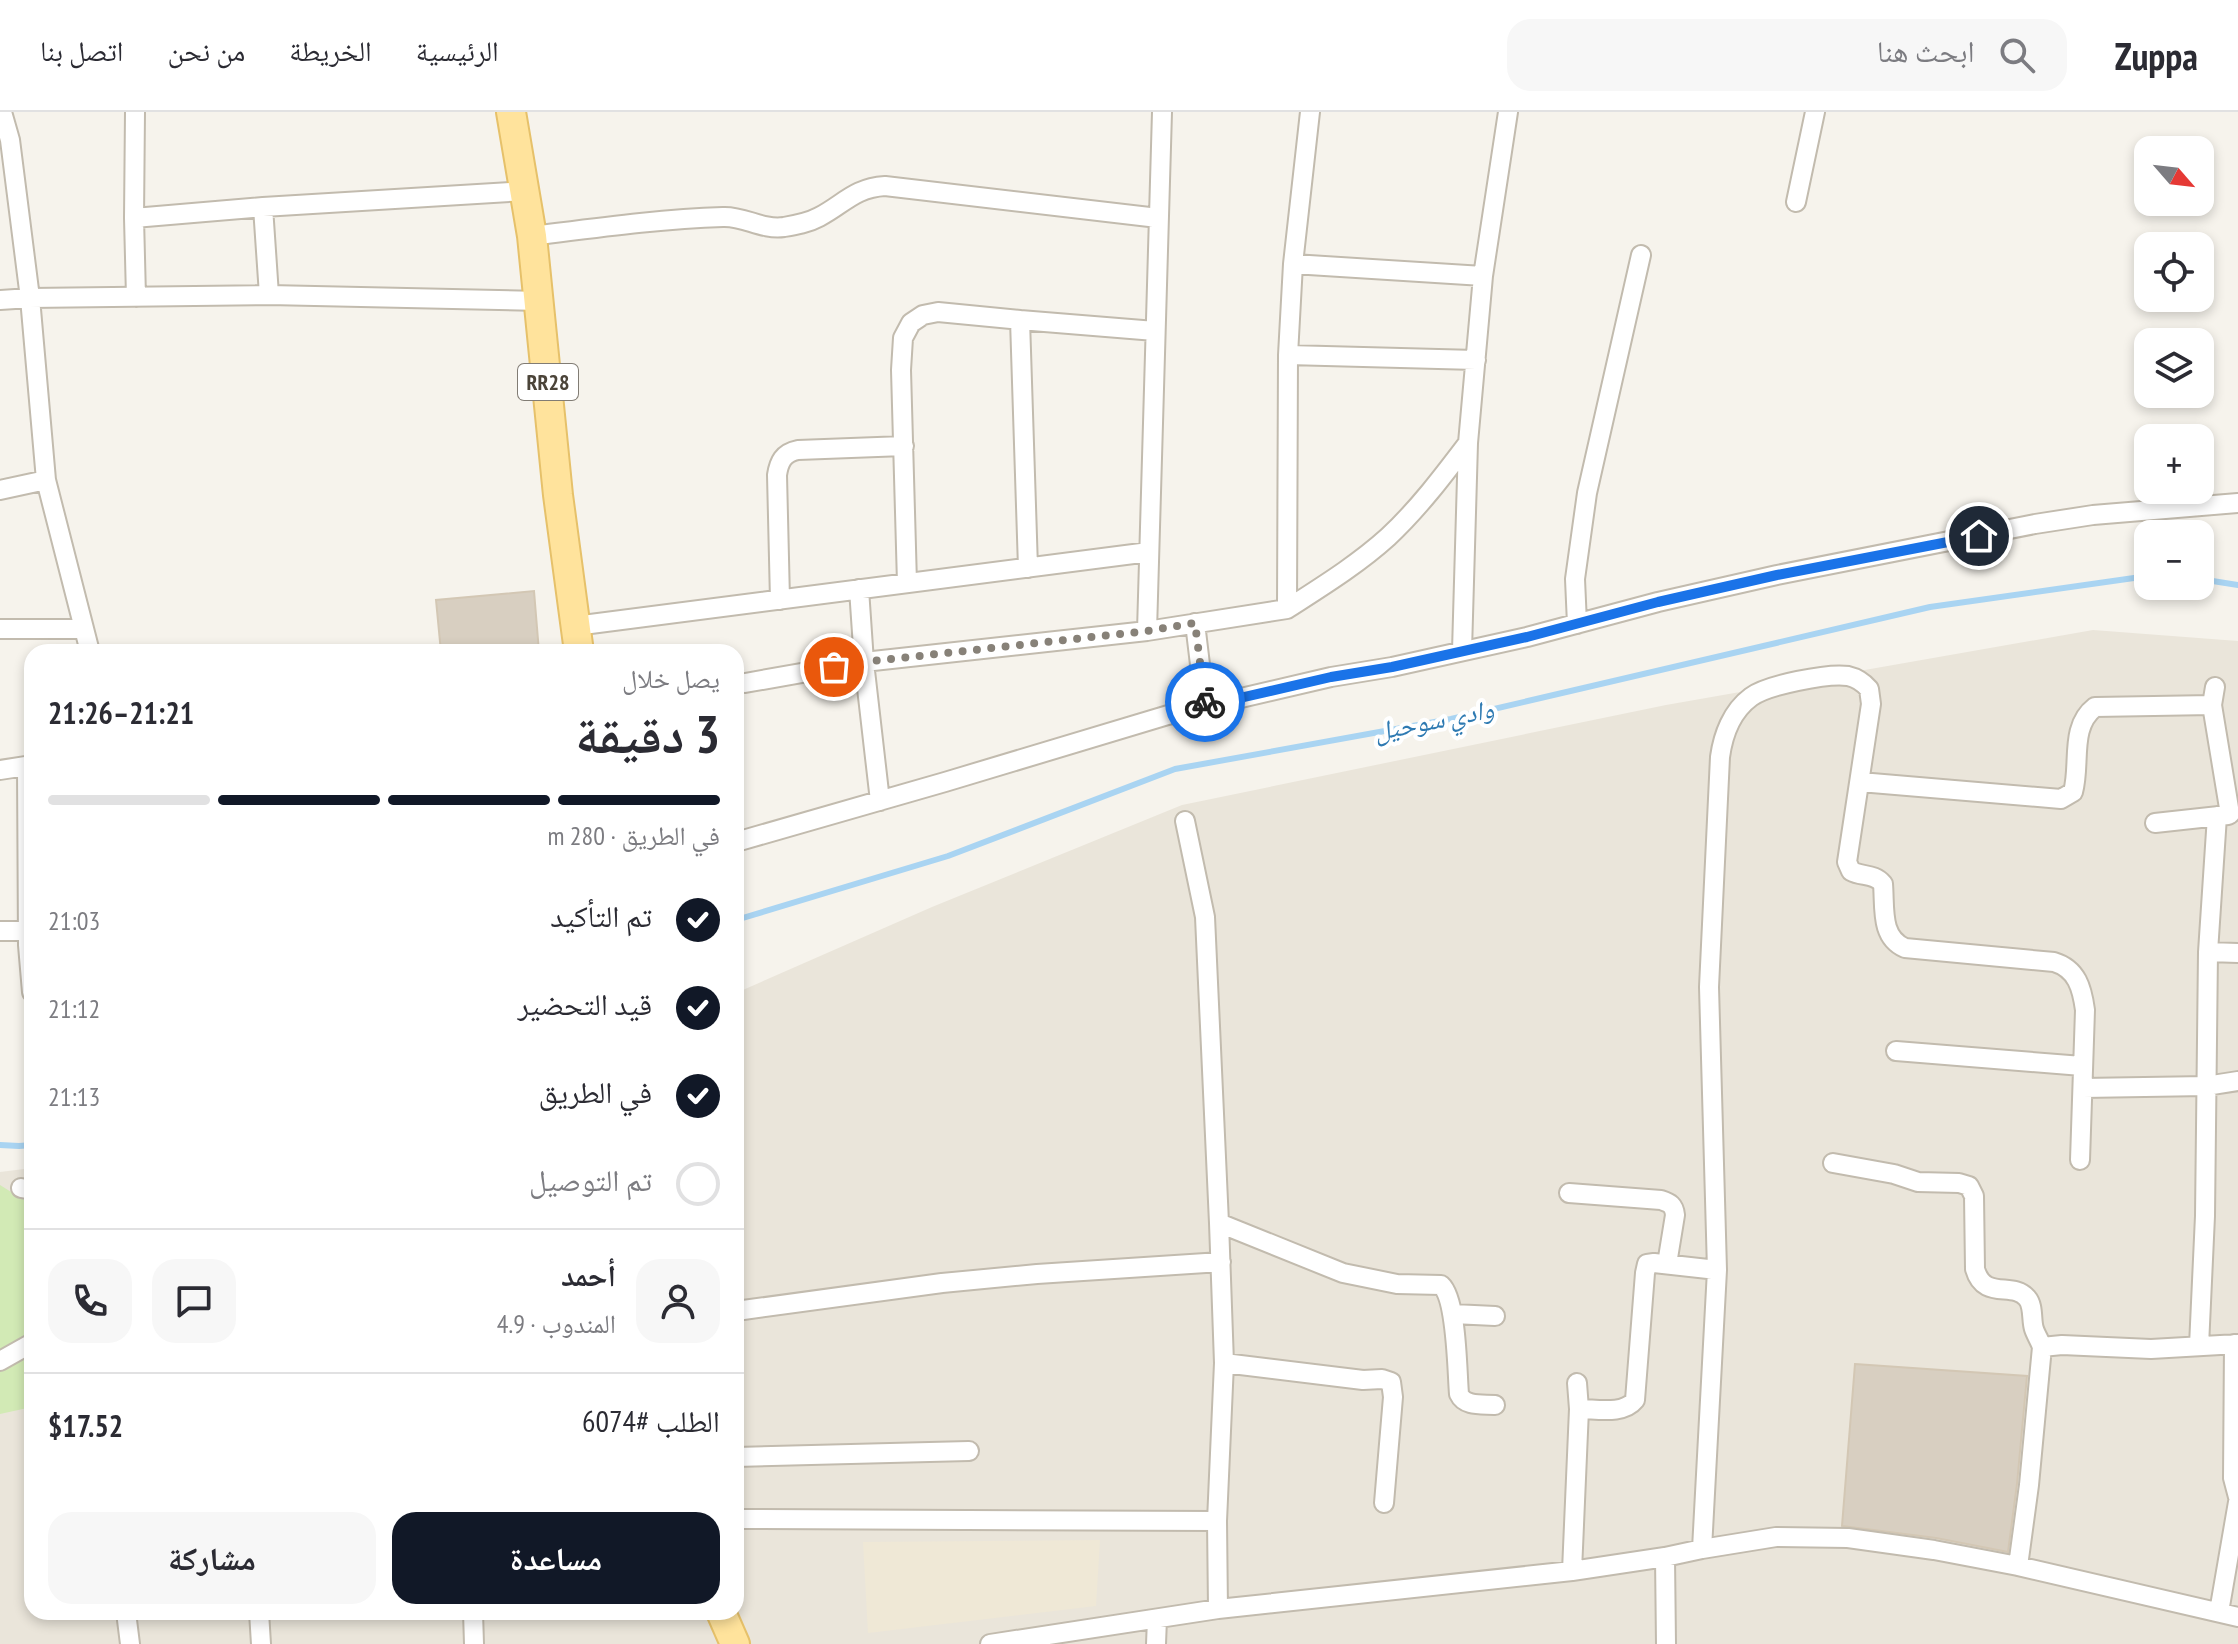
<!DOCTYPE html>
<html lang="ar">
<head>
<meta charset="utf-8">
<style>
  body { margin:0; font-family:"PT Sans Narrow","Noto Naskh Arabic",sans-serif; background:#f7f7f7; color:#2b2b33; direction:rtl; height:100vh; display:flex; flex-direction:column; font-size:30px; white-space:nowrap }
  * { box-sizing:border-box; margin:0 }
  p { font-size:26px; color:#7c7c81 }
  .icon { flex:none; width:44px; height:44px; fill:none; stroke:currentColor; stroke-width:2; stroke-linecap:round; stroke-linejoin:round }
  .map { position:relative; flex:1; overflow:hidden; direction:ltr }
  .side { position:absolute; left:24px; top:532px; width:720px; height:976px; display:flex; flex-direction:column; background:#fff; border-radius:24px; box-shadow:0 4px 12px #0003; direction:rtl }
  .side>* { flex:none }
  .needle { width:52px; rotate:118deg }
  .fabs { position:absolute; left:2134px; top:24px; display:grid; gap:16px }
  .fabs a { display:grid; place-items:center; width:80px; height:80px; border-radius:16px; background:#fff; box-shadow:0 4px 12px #0003; font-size:40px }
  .pin { position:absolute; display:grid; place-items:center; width:68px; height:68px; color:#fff; margin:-34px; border:4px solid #fff; border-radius:50%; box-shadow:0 2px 8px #0007 }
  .courier { position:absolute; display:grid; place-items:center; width:80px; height:80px; margin:-40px; border:6px solid #1a73e8; border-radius:50%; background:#fff; color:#222; box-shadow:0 2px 10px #0007 }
  .summary em { font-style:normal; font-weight:700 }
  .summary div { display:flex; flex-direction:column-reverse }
  .summary { display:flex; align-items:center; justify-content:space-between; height:136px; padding:0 24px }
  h1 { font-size:52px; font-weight:700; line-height:60px }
  .bar { display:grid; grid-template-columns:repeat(4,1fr); gap:12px 8px; align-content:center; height:96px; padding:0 24px }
  .bar i { height:10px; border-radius:6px; background:#e1e1e2 }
  .bar .on { background:#111827 }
  .bar p { grid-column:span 4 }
  .line { display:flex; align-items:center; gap:20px; padding:0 24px; border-top:2px solid #e1e1e2 }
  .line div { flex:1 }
  .round { display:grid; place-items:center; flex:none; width:84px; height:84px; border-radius:24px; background:#f7f7f7 }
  ol { padding:0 24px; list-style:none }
  li { display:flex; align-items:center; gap:24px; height:88px }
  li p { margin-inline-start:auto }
  li .icon { padding:8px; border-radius:50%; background:#111827; color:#fff; stroke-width:4 }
  li:last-child { color:#7c7c81 }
  li i { width:44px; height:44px; border:4px solid #e1e1e2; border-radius:50% }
  .button { display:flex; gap:16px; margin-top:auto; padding:16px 24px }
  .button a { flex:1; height:92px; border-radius:24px; background:#111827; color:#fff; font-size:32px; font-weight:700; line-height:92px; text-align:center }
  .button a+a { background:#f7f7f7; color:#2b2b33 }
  header { display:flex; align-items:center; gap:48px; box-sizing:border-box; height:112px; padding:0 40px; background:#fff; border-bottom:2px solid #e1e1e2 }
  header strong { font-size:38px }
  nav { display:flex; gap:44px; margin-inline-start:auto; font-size:28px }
  .search { width:560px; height:72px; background:#f7f7f7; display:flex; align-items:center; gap:20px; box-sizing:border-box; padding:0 28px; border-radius:24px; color:#7c7c81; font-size:30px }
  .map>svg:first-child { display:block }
</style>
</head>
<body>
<header>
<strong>Zuppa</strong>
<div class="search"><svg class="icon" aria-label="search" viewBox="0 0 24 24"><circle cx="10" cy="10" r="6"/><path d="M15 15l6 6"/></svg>ابحث هنا</div>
<nav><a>الرئيسية</a><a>الخريطة</a><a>من نحن</a><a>اتصل بنا</a></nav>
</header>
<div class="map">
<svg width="2238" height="1532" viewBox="0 0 2238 1532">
  <rect width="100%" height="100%" fill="#f6f3ec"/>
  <path fill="#eae5da" d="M2093,518L2238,529V1532H0V1060L32,1056V1500H736V881L932,795L1182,693L1666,593Z"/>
  <path fill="#efe8d6" d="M1100,1428L1096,1494L868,1521L863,1430Z"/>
  <path fill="#d2eab5" d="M0,1073L32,1093V1295L0,1302V1257L15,1252L0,1237Z"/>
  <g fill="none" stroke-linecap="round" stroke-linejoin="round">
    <path stroke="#a9d4f2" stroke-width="6" d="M2200,467L2238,473
      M736,808L948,744L1175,657L1451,607L1930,495L2148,464
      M0,1033L19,1034L32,1033"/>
  </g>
  <path fill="#d8cfc1" stroke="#d3c7b4" stroke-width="2" d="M534,479L539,540H441L436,488Z
    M1855,1252L2027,1264L2017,1372L2008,1440L1936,1426L1842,1414Z"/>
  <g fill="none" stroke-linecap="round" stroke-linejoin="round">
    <g stroke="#c2bbae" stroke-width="22">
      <path id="minor" d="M2,0L10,28L30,186L46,368L90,540
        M135,0L134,106L136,185
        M1796,90L1815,0
        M263,95L269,183
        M134,106L263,95L526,79
        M532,124C596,116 659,107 723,105C745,104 761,118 784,115C796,113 808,111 819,105C844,92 854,76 885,74L1158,106
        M1293,152L1483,164
        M0,188L30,186L269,183L540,189
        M1020,208L1155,219
        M1288,243L1476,248
        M0,378L46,368
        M907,471L901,258L903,226L911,211L923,203L938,200L1020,208L1028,456
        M859,477L864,550L880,689
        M780,488L777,363C779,350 783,341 798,338L904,334
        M1287,497C1321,475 1357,453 1388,425C1418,397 1443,364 1468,331
        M1195,511L1205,594
        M1577,512L1575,467L1587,381L1641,143
        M575,514L1149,440
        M0,517H84
        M1147,519L1162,0
        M1462,539L1468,331L1483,164L1508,0
        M745,571L864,550L1147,519L1287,497L1288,243L1293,152L1310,0
        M2215,575L2212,593L2230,702
        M27,654L28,833L32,880
        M0,658L32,653
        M1860,670L2061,687L2073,680C2081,652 2069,615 2095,595L2212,593
        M1185,709L1205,805L1219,1111L1224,1251L1217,1409L1218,1497
        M2155,711L2228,703
        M736,730L945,670L1168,603L1331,565L1392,555L1527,525L1658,490L1777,463L2035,412L2093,403L2238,391
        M0,819H28
        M2208,840L2238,841
        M1896,939L2082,954
        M2083,976L2206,974L2238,969
        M1833,1051L1894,1062L1918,1070L1959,1071L1969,1074L1974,1084L1975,1157C1984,1189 2013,1169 2027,1186C2034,1194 2031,1208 2034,1217C2036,1223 2040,1229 2042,1235
        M21,1076L32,1078
        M1569,1081L1661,1088C1670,1091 1674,1093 1675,1103L1667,1152
        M1219,1111L1343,1161L1397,1172L1441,1173C1457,1187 1457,1259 1459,1282C1465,1295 1482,1292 1495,1293
        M736,1199L942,1171L1037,1162L1221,1150
        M1453,1202L1495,1204
        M2234,1232L2233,1366L2238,1385
        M2199,1234L2205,1104L2208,840L2217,704
        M0,1249L32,1231
        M1224,1251L1363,1268L1382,1267L1391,1270L1393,1285L1384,1391
        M1579,1297C1597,1297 1623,1303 1635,1288L1645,1161L1647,1152L1654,1151L1717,1158
        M736,1345L969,1339
        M736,1407L1217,1409
        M1702,1437L1717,1158L1709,875L1720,645C1723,623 1732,599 1751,585C1767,573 1828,561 1848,564C1857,566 1863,570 1869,577L1871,592L1847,750L1851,759C1862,765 1874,761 1883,772C1885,796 1880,825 1905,836L2054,850C2077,857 2082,876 2085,898L2080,1048
        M1665,1445L1666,1532
        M2018,1454L2029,1373L2042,1235L2062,1233L2151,1237L2238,1232
        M1572,1459L1579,1297L1577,1271
        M126,1500L130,1532
        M259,1500L261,1532
        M473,1500L474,1532
        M2219,1500L2238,1390
        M990,1532L1218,1497L1572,1459L1665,1445L1702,1437L1776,1425L1848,1426L1934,1438L2018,1454L2238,1505
        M1156,1532L1157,1507"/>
    </g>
    <g stroke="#e6c16a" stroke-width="32">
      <path id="primary" d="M511,0L532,124L558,383L579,540
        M721,1500L735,1532"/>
    </g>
    <use href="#minor" stroke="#fff" stroke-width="18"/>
    <use href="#primary" stroke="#ffe39c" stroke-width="28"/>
  </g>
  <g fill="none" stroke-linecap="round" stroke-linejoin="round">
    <path stroke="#878178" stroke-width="8" stroke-dasharray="0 14.4" d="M834,555L864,550L1147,519L1195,511L1205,590"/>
    <path stroke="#1a73e8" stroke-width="10" d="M1205,590V594L1331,565L1392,555L1527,525L1658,490L1777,463L1979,424"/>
  </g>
  <g text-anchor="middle" stroke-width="8" stroke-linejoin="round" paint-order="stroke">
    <rect fill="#fff" stroke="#817c74" stroke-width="2" x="518" y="252" width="60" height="36" rx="6"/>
    <g font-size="22" font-weight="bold" fill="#4b4439">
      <text x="548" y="278">RR28</text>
    </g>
    <g font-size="26" font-style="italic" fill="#2e7ab2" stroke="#fff">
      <text transform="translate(1434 608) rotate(-11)" y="9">وادي سوحيل</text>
    </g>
  </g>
</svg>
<div class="fabs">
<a><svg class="needle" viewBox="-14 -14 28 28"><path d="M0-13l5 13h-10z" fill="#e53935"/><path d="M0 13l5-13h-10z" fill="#7c7c81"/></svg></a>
<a><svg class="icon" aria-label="locate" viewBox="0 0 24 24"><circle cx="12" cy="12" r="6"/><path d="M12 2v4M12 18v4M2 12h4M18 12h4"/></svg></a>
<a><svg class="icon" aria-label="layers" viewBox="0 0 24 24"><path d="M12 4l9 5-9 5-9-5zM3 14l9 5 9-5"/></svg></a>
<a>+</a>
<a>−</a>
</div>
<div class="pin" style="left:834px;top:555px;background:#ea580c"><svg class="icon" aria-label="bag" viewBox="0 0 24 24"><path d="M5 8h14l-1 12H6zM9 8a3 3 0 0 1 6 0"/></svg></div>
<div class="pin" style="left:1979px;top:424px;background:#1f2937"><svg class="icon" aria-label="home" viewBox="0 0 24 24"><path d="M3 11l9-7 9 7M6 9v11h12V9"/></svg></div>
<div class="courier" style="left:1205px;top:590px"><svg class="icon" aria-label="bike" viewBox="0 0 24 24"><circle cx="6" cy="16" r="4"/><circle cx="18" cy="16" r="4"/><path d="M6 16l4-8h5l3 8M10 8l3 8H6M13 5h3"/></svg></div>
<section class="side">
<div class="summary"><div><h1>3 دقيقة</h1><p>يصل خلال</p></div><em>21:21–21:26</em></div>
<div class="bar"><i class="on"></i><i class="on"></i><i class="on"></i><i></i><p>في الطريق · 280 m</p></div>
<ol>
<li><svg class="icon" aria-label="check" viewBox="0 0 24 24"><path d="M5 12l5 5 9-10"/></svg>تم التأكيد<p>21:03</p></li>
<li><svg class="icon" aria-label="check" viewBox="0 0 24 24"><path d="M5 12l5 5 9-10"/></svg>قيد التحضير<p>21:12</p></li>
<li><svg class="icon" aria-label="check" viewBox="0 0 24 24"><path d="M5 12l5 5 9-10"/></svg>في الطريق<p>21:13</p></li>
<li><i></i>تم التوصيل</li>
</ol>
<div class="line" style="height:144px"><a class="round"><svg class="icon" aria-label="person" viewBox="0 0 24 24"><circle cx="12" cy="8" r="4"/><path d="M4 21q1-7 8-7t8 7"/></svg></a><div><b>أحمد</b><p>المندوب · 4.9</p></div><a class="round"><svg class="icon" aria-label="chat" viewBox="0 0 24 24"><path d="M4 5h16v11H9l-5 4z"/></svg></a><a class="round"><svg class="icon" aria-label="phone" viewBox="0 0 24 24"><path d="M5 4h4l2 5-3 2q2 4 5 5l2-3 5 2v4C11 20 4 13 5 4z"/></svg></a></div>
<div class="line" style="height:104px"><div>الطلب #6074</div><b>$17.52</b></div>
<div class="button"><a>مساعدة</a><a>مشاركة</a></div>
</section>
</div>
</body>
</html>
